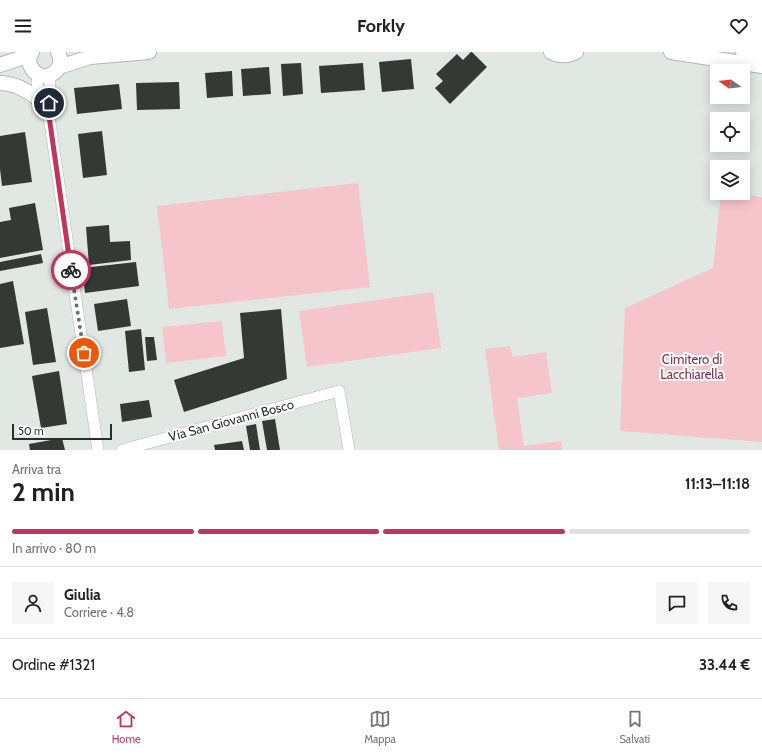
<!DOCTYPE html>
<html lang="it">
<head>
<meta charset="utf-8">
<style>
  body { margin:0; font-family:Cabin,sans-serif; background:#f6f6f6; color:#202124; height:100vh; display:flex; flex-direction:column; font-size:15px; white-space:nowrap }
  * { box-sizing:border-box; margin:0 }
  p { font-size:13px; color:#757577 }
  .icon { flex:none; width:22px; height:22px; fill:none; stroke:currentColor; stroke-width:2; stroke-linecap:round; stroke-linejoin:round }
  .map { position:relative; height:398px; overflow:hidden }
  .drawer { display:flex; flex-direction:column; background:#fff; flex:1 }
  .drawer>* { flex:none }
  .needle { width:26px; rotate:284deg }
  .controls { position:absolute; left:710px; top:12px; display:grid; gap:8px }
  .controls a { display:grid; place-items:center; width:40px; height:40px; border-radius:0px; background:#fff; box-shadow:0 2px 10px #0003; font-size:20px }
  .scale { position:absolute; left:12px; bottom:10px; width:100px; box-sizing:border-box; padding-left:4px; border:2px solid #2c2e2d; border-top:0; font-size:11px; line-height:14px; white-space:nowrap; color:#2c2e2d; -webkit-text-stroke:3px #fff; paint-order:stroke }
  .pin { position:absolute; display:grid; place-items:center; width:34px; height:34px; color:#fff; margin:-17px; border:2px solid #fff; border-radius:50%; box-shadow:0 1px 4px #0007 }
  .courier { position:absolute; display:grid; place-items:center; width:40px; height:40px; margin:-20px; border:3px solid #c3345d; border-radius:50%; background:#fff; color:#222; box-shadow:0 1px 5px #0007 }
  .summary em { font-style:normal; font-weight:700 }
  .summary div { display:flex; flex-direction:column-reverse }
  .summary { display:flex; align-items:center; justify-content:space-between; height:68px; padding:0 12px }
  h1 { font-size:26px; font-weight:700; line-height:30px }
  .bar { display:grid; grid-template-columns:repeat(4,1fr); gap:6px 4px; align-content:center; height:48px; padding:0 12px }
  .bar i { height:5px; border-radius:3px; background:#e0e0e0 }
  .bar .selected { background:#c3345d }
  .bar p { grid-column:span 4 }
  .line { display:flex; align-items:center; gap:10px; padding:0 12px; border-top:1px solid #e0e0e0 }
  .line div { flex:1 }
  .round { display:grid; place-items:center; flex:none; width:42px; height:42px; border-radius:0px; background:#f6f6f6 }
  header { display:flex; justify-content:space-between; align-items:center; height:52px; padding:0 12px; background:#fff; font-size:18px; font-weight:700 }
  .dock { display:flex; justify-content:space-around; align-items:center; height:56px; border-top:1px solid #e0e0e0; background:#fff; font-size:11px; color:#757577 }
  .dock a { display:grid; justify-items:center; gap:2px }
  .dock .selected { color:#c3345d }
  .map>svg:first-child { display:block }
</style>
</head>
<body>
<header><svg class="icon" aria-label="menu" viewBox="0 0 24 24"><path d="M4 6h16M4 12h16M4 18h16"/></svg>Forkly<svg class="icon" aria-label="heart" viewBox="0 0 24 24"><path d="M12 20l-8-8c-3-5 5-10 8-4 3-6 11-1 8 4z"/></svg></header>
<div class="map">
<svg width="762" height="398" viewBox="0 0 762 398">
  <rect width="100%" height="100%" fill="#e1e7e3"/>
  <path fill="#f6c5cc" d="M358,131L370,235L169,257L157,154Z
    M721,141L762,145V390L620,379L625,256L713,216Z
    M433,240L441,296L307,315L299,259Z
    M222,269L226,304L166,311L162,275Z
    M510,294L512,305L546,300L552,341L517,346L524,394L561,389L562,398H499L485,297Z"/>
  <path fill="#343936" d="M471,0H472L487,15L450,52L435,36L443,29L436,22L457,2L463,8Z
    M411,7L414,37L382,40L379,10Z
    M301,11L303,42L283,44L281,12Z
    M363,11L365,38L321,41L319,14Z
    M269,15L271,42L243,44L241,17Z
    M232,19L233,44L207,46L205,21Z
    M179,30L180,57L137,58L136,31Z
    M119,32L122,57L77,62L74,36Z
    M102,79L107,123L83,126L78,82Z
    M25,80L32,130L2,134L0,117V84Z
    M35,151L43,198L0,206V170L11,168L9,156Z
    M109,173L110,190L130,189L131,208L89,213L86,175Z
    M41,202L43,211L0,219V210Z
    M136,210L139,234L85,241L82,216Z
    M13,229L24,292L0,296V232Z
    M127,247L131,274L98,279L94,252Z
    M47,256L56,310L33,313L25,260Z
    M281,257L287,327L184,360L174,328L244,306L240,261Z
    M141,277L145,318L129,320L125,279Z
    M145,285H154L157,308L147,309Z
    M59,319L67,372L41,376L32,324Z
    M149,348L152,365L122,370L120,352Z
    M275,367L280,398H267L262,369Z
    M256,372L260,398H250L246,374Z
    M62,386L65,398H30L29,392Z
    M242,389L244,398H215L214,393Z"/>
  <g fill="none" stroke-linecap="round" stroke-linejoin="round">
    <g stroke="#b2b8b4" stroke-width="12">
      <path id="minor" d="M38,22L37,31L44,53
        M50,23L49,64L98,398
        M122,398L339,339L349,398"/>
    </g>
    <g stroke="#b2b8b4" stroke-width="16">
      <path id="tertiary" d="M32,0C29,5 28,10 31,15C41,34 68,20 58,0
        M551,0C559,4 568,4 576,0
        M671,0L762,14
        M743,0L762,3
        M0,13L30,3
        M59,15L90,5L149,0
        M0,31C19,32 28,40 43,50"/>
    </g>
    <use href="#minor" stroke="#fff" stroke-width="11"/>
    <use href="#tertiary" stroke="#fff" stroke-width="14"/>
  </g>
  <g fill="none" stroke-linecap="round" stroke-linejoin="round">
    <path stroke="#6b6f6d" stroke-width="4" stroke-dasharray="0 7.2" d="M71,218L84,301"/>
    <path stroke="#c3345d" stroke-width="5" d="M49,51V64L71,218"/>
  </g>
  <g text-anchor="middle" stroke-width="4" stroke-linejoin="round" paint-order="stroke">
    <g font-size="13" fill="#852f44" stroke="#fff">
      <text x="692" y="312">Cimitero di<tspan x="692" dy="15">Lacchiarella</tspan></text>
    </g>
    <g font-size="13" fill="#2c2e2d" stroke="#fff">
      <text transform="translate(231 368) rotate(-15)" y="5">Via San Giovanni Bosco</text>
    </g>
  </g>
</svg>
<div class="controls">
<a><svg class="needle" viewBox="-14 -14 28 28"><path d="M0-13l5 13h-10z" fill="#e53935"/><path d="M0 13l5-13h-10z" fill="#757577"/></svg></a>
<a><svg class="icon" aria-label="locate" viewBox="0 0 24 24"><circle cx="12" cy="12" r="6"/><path d="M12 2v4M12 18v4M2 12h4M18 12h4"/></svg></a>
<a><svg class="icon" aria-label="layers" viewBox="0 0 24 24"><path d="M12 4l9 5-9 5-9-5zM3 14l9 5 9-5"/></svg></a>
</div>
<div class="scale">50 m</div>
<div class="pin" style="left:84px;top:301px;background:#ea580c"><svg class="icon" aria-label="bag" viewBox="0 0 24 24"><path d="M5 8h14l-1 12H6zM9 8a3 3 0 0 1 6 0"/></svg></div>
<div class="pin" style="left:49px;top:51px;background:#1f2937"><svg class="icon" aria-label="home" viewBox="0 0 24 24"><path d="M3 11l9-7 9 7M6 9v11h12V9"/></svg></div>
<div class="courier" style="left:71px;top:218px"><svg class="icon" aria-label="bike" viewBox="0 0 24 24"><circle cx="6" cy="16" r="4"/><circle cx="18" cy="16" r="4"/><path d="M6 16l4-8h5l3 8M10 8l3 8H6M13 5h3"/></svg></div>
</div>
<section class="drawer">
<div class="summary"><div><h1>2 min</h1><p>Arriva tra</p></div><em>11:13–11:18</em></div>
<div class="bar"><i class="selected"></i><i class="selected"></i><i class="selected"></i><i></i><p>In arrivo · 80 m</p></div>
<div class="line" style="height:72px"><a class="round"><svg class="icon" aria-label="person" viewBox="0 0 24 24"><circle cx="12" cy="8" r="4"/><path d="M4 21q1-7 8-7t8 7"/></svg></a><div><b>Giulia</b><p>Corriere · 4.8</p></div><a class="round"><svg class="icon" aria-label="chat" viewBox="0 0 24 24"><path d="M4 5h16v11H9l-5 4z"/></svg></a><a class="round"><svg class="icon" aria-label="phone" viewBox="0 0 24 24"><path d="M5 4h4l2 5-3 2q2 4 5 5l2-3 5 2v4C11 20 4 13 5 4z"/></svg></a></div>
<div class="line" style="height:52px"><div>Ordine #1321</div><b>33.44 €</b></div>
</section>
<nav class="dock">
<a class="selected"><svg class="icon" aria-label="home" viewBox="0 0 24 24"><path d="M3 11l9-7 9 7M6 9v11h12V9"/></svg>Home</a>
<a><svg class="icon" aria-label="map" viewBox="0 0 24 24"><path d="M3 6l6-2 6 2 6-2v14l-6 2-6-2-6 2zM9 4v14M15 6v14"/></svg>Mappa</a>
<a><svg class="icon" aria-label="saved" viewBox="0 0 24 24"><path d="M7 4h10v16l-5-4-5 4z"/></svg>Salvati</a>
</nav>
</body>
</html>
